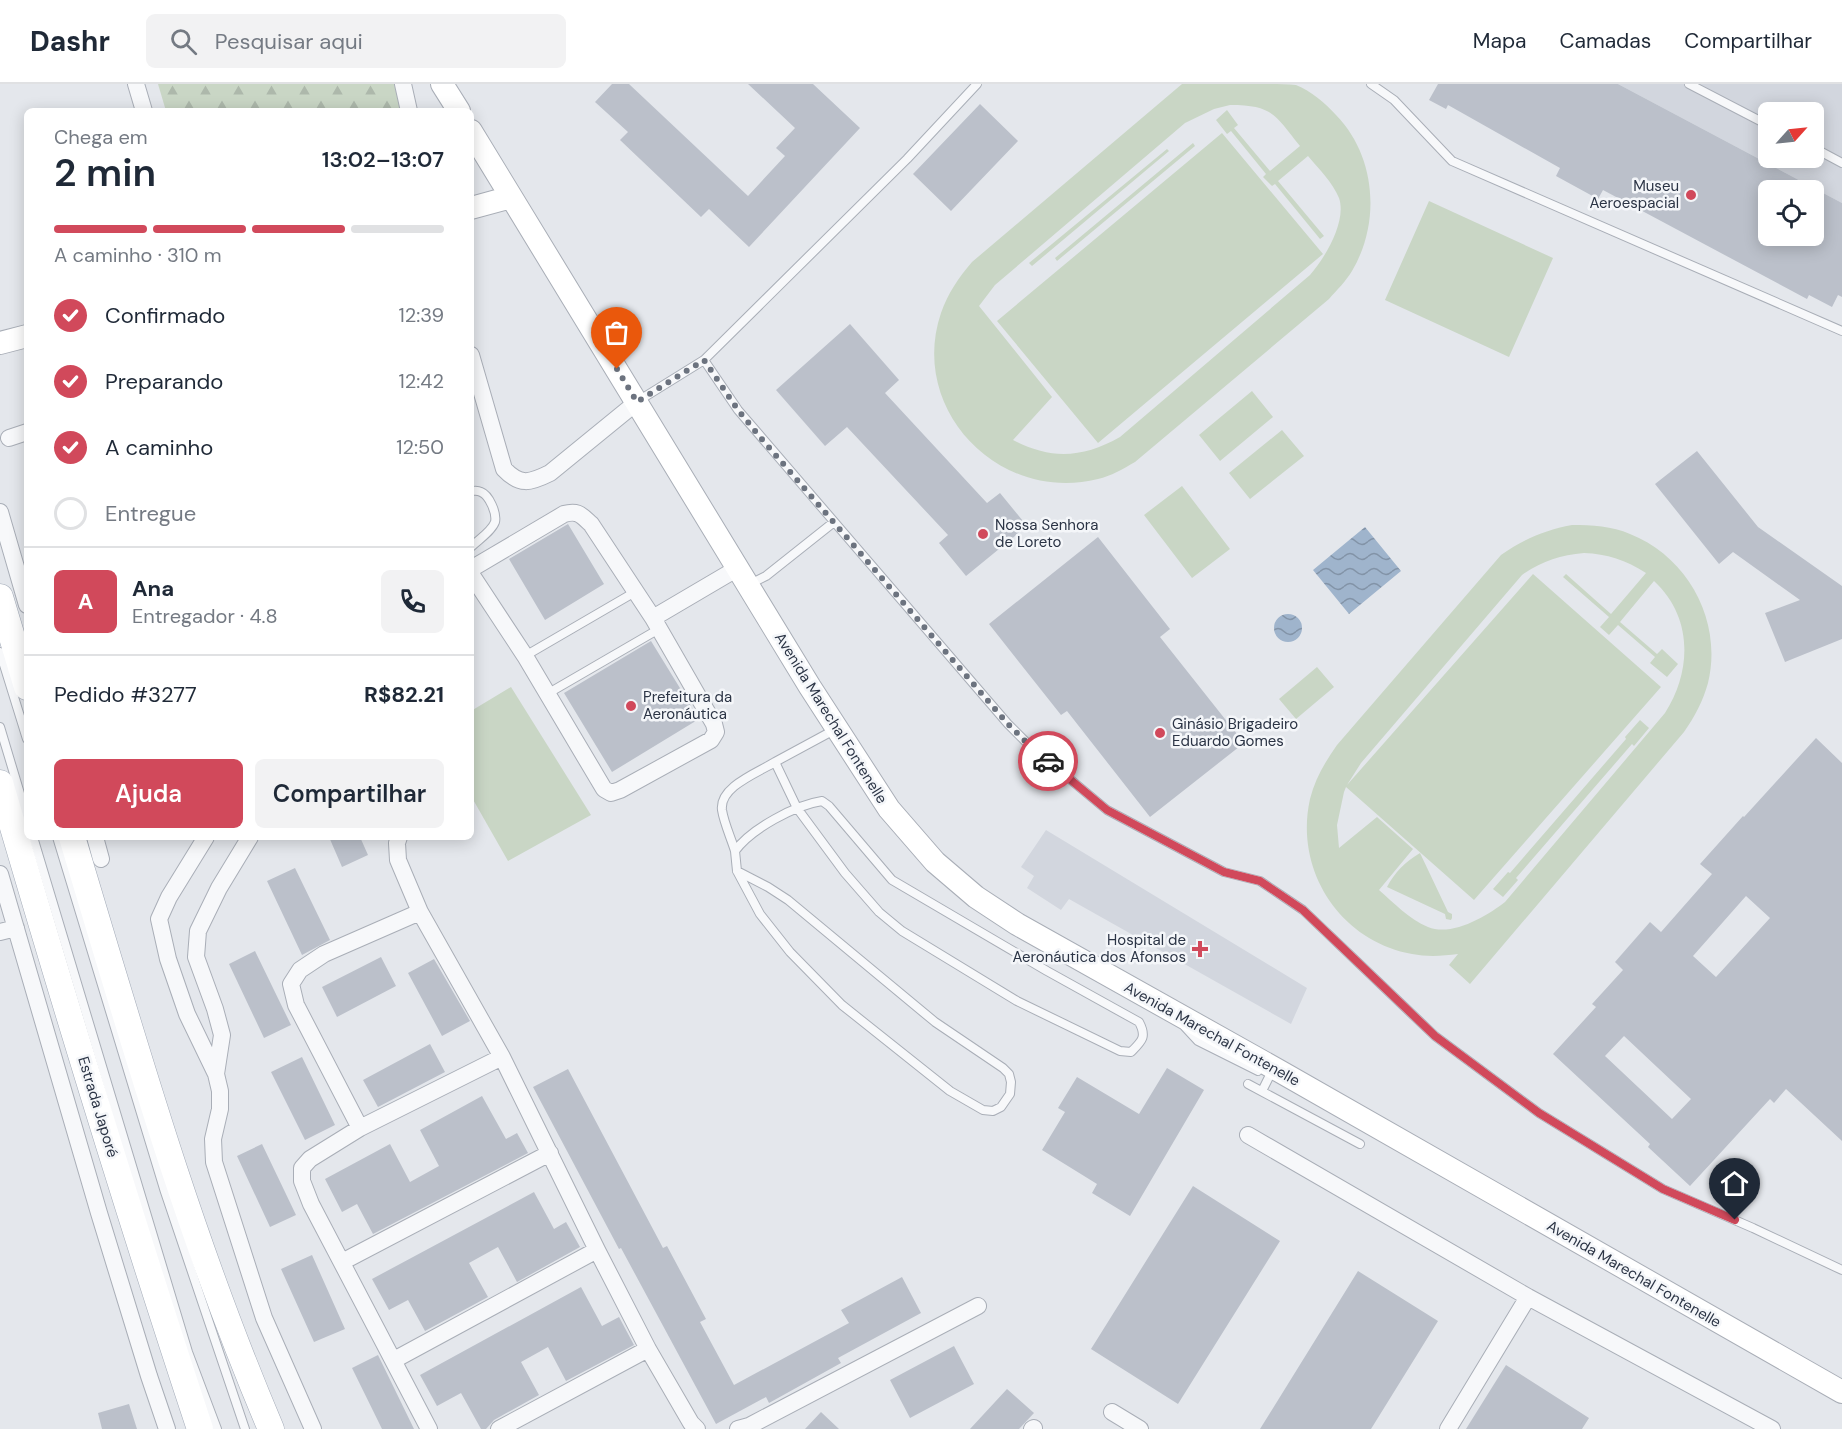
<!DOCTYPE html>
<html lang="pt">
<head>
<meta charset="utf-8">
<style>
  body { margin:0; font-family:"DM Sans",sans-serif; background:#f2f2f3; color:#1f2937; height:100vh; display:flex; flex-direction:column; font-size:22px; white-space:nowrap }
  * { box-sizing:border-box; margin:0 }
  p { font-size:20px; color:#747a83 }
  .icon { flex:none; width:33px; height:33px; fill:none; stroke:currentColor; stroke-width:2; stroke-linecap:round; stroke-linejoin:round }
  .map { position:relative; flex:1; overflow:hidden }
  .drawer { position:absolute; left:24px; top:24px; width:450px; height:732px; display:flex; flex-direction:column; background:#fff; border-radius:9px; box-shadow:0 3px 15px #0003 }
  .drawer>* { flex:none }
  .needle { width:39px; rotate:63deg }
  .fabs { position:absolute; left:1758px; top:18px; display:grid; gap:12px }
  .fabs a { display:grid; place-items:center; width:66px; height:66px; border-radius:9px; background:#fff; box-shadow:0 3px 15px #0003; font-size:30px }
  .pin { position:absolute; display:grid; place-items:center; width:51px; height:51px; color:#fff; margin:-62px -26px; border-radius:50% 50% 50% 0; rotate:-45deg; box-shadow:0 0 6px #0007 }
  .pin .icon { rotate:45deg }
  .courier { position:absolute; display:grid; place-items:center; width:60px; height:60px; margin:-30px; border:4px solid #d1495b; border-radius:50%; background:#fff; color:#222; box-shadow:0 2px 8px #0007 }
  .summary em { font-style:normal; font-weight:600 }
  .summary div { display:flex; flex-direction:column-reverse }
  .summary { display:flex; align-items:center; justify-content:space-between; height:102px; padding:0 30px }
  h1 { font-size:39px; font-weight:600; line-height:45px }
  .bar { display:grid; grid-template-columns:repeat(4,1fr); gap:9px 6px; align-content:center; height:72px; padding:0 30px }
  .bar i { height:8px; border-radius:4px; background:#e0e1e3 }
  .bar .on { background:#d1495b }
  .bar p { grid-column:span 4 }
  .line { display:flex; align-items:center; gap:15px; padding:0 30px; border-top:2px solid #e0e1e3 }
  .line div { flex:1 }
  .round { display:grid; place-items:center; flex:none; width:63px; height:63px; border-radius:9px; background:#f2f2f3 }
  ol { padding:0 30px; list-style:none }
  li { display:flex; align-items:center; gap:18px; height:66px }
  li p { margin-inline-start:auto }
  li .icon { padding:6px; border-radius:50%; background:#d1495b; color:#fff; stroke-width:4 }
  li:last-child { color:#747a83 }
  li i { width:33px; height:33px; border:3px solid #e0e1e3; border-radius:50% }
  .action { display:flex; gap:12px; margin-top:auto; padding:12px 30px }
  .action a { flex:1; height:69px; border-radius:9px; background:#d1495b; color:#fff; font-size:24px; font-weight:600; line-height:69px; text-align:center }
  .action a+a { background:#f2f2f3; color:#1f2937 }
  header { display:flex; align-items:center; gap:36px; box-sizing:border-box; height:84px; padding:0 30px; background:#fff; border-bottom:2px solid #e0e1e3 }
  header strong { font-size:28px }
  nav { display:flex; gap:33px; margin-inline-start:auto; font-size:21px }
  .search { width:420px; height:54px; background:#f2f2f3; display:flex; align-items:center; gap:15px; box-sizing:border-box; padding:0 21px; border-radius:9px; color:#747a83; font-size:22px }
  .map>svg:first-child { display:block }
</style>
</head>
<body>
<header>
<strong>Dashr</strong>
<div class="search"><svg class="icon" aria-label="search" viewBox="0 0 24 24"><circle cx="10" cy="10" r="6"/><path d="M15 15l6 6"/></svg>Pesquisar aqui</div>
<nav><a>Mapa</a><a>Camadas</a><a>Compartilhar</a></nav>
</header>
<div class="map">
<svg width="1842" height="1345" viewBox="0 0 1842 1345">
  <defs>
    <pattern id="forest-firs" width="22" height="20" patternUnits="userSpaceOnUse" patternTransform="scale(1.5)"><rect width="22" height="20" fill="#c9d6c5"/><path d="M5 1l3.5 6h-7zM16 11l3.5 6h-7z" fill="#adb8ab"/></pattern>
    <pattern id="water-waves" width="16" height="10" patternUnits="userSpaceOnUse" patternTransform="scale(1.5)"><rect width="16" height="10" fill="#9fb4cc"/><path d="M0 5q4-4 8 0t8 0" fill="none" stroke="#8293a7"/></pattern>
  </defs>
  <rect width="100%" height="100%" fill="#e4e7ec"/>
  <path fill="#d2d6de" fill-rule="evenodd" d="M1618,0H1842V119ZM1768,28H1814V74H1768Z
    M1046,746L1307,904L1291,940L1069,815L1061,826L1027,804L1034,792L1021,783Z"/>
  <path fill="#c9d6c5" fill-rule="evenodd" d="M1182,0C1209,0 1237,0 1264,0C1274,0 1287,0 1296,1C1311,7 1325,19 1336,31C1376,72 1381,138 1352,187C1346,197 1337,206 1329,215L1135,378C1123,385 1111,392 1098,395C1000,420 908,326 941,229C948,209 959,193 972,178ZM1230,21C1273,21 1275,31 1300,62L1270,87L1234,44L1238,41L1227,26L1216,36L1227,50L1231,47L1266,90L1263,93L1272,102L1275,100L1320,155L1324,152L1278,97L1308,72C1319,85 1333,99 1339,114C1347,137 1325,174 1310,191L1120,353C1083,374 1051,376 1013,356L1052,313L979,222L995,201L1185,39L1214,25Z
    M1222,49L1323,170L1098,359L997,237Z
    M1193,59L1195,62L1057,177L1055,174Z
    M1167,65L1169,67L1032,182L1029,179Z
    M1429,117L1553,174L1509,273L1385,216Z
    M1252,307L1273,333L1220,377L1199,351Z
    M1282,346L1304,372L1250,415L1229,389Z
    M1182,402L1230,465L1192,494L1144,431Z
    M1572,441C1592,441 1612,442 1630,450C1688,473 1723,537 1708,599C1703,617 1695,632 1684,648L1470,900L1449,881L1458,870C1443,872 1427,873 1412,870C1340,857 1294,786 1310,715C1315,695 1325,678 1337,661L1501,471C1524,455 1545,446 1572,441ZM1584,469C1607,470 1626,476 1646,489L1611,530L1566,490L1563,493L1609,533L1600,543L1609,551L1618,541L1655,573L1650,579L1667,593L1678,580L1662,565L1657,570L1620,538L1654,497C1693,533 1692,587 1665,629L1505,818C1487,832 1452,853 1428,843C1409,835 1394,819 1379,806L1413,765L1377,733L1339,764L1337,741L1344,708L1346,703L1474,816L1661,603L1533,490L1347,701L1361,679L1522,491C1542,477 1560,471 1584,469Z
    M1317,583L1334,603L1296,635L1279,615Z
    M511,603L591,731L508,777L471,712V627Z
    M1640,636L1649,644L1634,662L1632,660L1516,794L1518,796L1503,813L1493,805L1508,788L1510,789L1626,655L1625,653Z
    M1420,769L1448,828L1452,830V834L1451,836L1446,835L1445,830L1387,803C1395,788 1405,778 1420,769Z"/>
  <path fill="url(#forest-firs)" d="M158,0H394L402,27H166Z"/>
  <path fill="url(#water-waves)" d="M1365,443L1401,487L1349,530L1313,486Z
    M1274 544a14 14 0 1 1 28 0a14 14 0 1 1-28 0Z"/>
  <path fill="#bbc0ca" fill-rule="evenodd" d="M612,0H629L748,112L785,72L776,64L795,44L748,0H813L860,44L749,163L709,125L701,133L620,56L628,48L595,18Z
    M1438,0H1618L1842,119V213L1838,211L1832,223L1809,211L1807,215L1603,106L1598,115L1556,92L1560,84L1448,21L1446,25L1429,16ZM1768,106H1814V152H1768Z
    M980,20L1018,57L951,127L913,90Z
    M850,240L899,296L885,309L987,419L1000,409L1027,442L966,492L939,459L948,451L847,343L825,362L776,306Z
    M1697,367L1758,443L1842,502V555L1785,578L1765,529L1800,516L1733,468L1719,480L1655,400Z
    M568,440L604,500L545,536L509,475Z
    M1098,453L1170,545L1160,553L1244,659L1150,733L1067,627L1061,631L989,540Z
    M651,557L699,635L612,688L564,609Z
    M1816,654L1842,679V1057L1786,1005L1774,1019L1770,1015L1690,1102L1648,1063L1650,1060L1553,970L1596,923L1592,920L1623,886L1615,878L1650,838L1661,848L1712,790L1700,780L1743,732L1744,733ZM1746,812L1770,834L1716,893L1693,872ZM1624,952L1691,1015L1672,1035L1605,972Z
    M329,753H360L368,771L342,783Z
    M295,784L330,856L302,871L267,797Z
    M255,867L291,941L264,954L229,880Z
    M381,873L396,902L337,933L322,903Z
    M434,875L470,937L442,952L408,889Z
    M430,960L445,988L378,1023L363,996Z
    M302,973L335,1041L305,1056L271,988Z
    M1167,984L1204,1006L1130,1132L1092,1109L1097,1100L1042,1066L1065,1028L1058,1024L1077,993L1139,1030Z
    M568,985L663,1164L667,1162L706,1235L700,1238L734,1301L849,1239L841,1226L902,1193L921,1229L838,1274L841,1279L769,1319L766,1313L716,1340L621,1164L619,1165L533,1003Z
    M482,1012L506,1055L517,1049L528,1069L373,1150L357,1120L342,1128L325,1095L390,1060L410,1098L439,1082L420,1046Z
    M262,1060L296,1131L270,1143L237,1072Z
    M1193,1102L1280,1157L1178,1320L1091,1265Z
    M534,1108L554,1145L566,1138L580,1163L517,1198L498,1163L469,1179L488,1213L425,1247L408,1216L389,1226L372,1195Z
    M312,1171L345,1245L314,1258L281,1185Z
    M1358,1187L1438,1237L1371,1345H1260Z
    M581,1203L602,1242L619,1233L634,1261L566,1297L548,1263L521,1278L539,1311L494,1336L486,1345H481L461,1309L437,1322L420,1291Z
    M954,1262L974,1300L910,1334L890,1296Z
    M378,1271L414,1345H382L352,1284Z
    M1506,1281L1589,1334L1582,1345H1466Z
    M1007,1305L1034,1329L1019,1345H970Z
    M129,1320L137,1345H102L98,1329Z
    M821,1328L839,1345H805Z"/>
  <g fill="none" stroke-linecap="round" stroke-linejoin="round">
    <g stroke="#a9aeb7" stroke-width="10">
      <path id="lane" d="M977,0L907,75L704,276L738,326L1008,640L1029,661L1107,726L1224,788L1260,797L1303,826L1435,952L1539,1029L1663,1105L1753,1144L1842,1186
        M1371,0L1394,16L1452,77L1842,247
        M1689,0L1768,41
        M1814,64L1842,79
        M638,317L704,276
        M471,407C475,407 477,406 481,408C489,411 497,429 495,438C492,447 478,456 471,463
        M750,500L766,492L834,438
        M0,568L27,655
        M525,572L635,508
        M547,610L659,545
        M0,643L27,733
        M33,753L188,1268L217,1345
        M57,753L165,1108L245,1345
        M735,767C731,754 724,739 722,726C719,703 757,689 775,678
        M737,787L768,803L788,816L935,938L1003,984L1009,990L1011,998L1010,1010L1001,1023L993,1027L983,1026L950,1007L842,921L790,868L760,830L737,787L735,767C751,745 795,721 822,717L829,722L892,796L1047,887L1139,938C1147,953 1142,957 1131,968L1120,967L1017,917L902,847L879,828L845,789L797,724L775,678L836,645
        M1185,943L1198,957L1258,987
        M1248,1000L1360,1060
        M1262,1007L1269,993"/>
    </g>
    <g stroke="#a9aeb7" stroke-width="18">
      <path id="street" d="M136,0L144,27
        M403,0L409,27
        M471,271L504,385C520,402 530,399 550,389L637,318
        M9,354L27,348
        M0,428L27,521
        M471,485L564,430C578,426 581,431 591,440L653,534L714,640L716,648L711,656L620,706L611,709L604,705L525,572L471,490
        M653,534L738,484
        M95,753L101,775
        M206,753L169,813L159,835L168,875L187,930L216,990L220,1007V1025L213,1055L214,1078L264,1234L313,1345
        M399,753L397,759L398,776L420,828L502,973L597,1166L648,1265L691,1339L697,1345
        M0,790L99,1129L149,1292L167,1345
        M0,848L16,844
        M216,990L222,951L215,925L196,873L198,847L219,804L250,753
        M360,1044L296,921L291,900L300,886L324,870L420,828
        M1248,1051L1528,1213L1772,1345
        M342,1178L550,1069
        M394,1276L597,1166
        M1112,1328L1140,1345
        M429,1345L311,1120L302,1097V1084L310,1075L360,1044L502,973
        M499,1345L648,1265
        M738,1345L749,1342L978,1222
        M1032,1345L1034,1344
        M1448,1345L1528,1213"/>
    </g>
    <g stroke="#a9aeb7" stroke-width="24">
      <path id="secondary" d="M442,0L459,27
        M471,47L810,603L889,725L935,778L976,813L1017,840L1281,988L1842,1308
        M471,124L511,113
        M0,259L27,252"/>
    </g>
    <g stroke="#a3abb8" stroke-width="27">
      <path id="primary" d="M0,513L27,603
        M0,699C63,915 129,1131 200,1345
        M72,753C132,952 189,1153 271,1345"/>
    </g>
    <use href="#lane" stroke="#f7f8fa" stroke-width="8"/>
    <use href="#street" stroke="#f7f8fa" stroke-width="16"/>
    <use href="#secondary" stroke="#fff" stroke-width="22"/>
    <use href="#primary" stroke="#fff" stroke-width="26"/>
  </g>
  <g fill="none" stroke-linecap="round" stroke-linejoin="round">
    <path stroke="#6c737f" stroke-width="6" stroke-dasharray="0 10.8" d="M617,285L637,318L704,276L738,326L760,353L1008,640L1029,661L1048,677"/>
    <path stroke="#d1495b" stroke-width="8" d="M1048,677L1107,726L1224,788L1260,797L1303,826L1435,952L1539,1029L1663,1105L1735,1136"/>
  </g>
  <g fill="#d1495b" stroke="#f4f6f9" stroke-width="2">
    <circle cx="1691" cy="111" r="6"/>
    <circle cx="983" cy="450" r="6"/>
    <circle cx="631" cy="622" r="6"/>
    <circle cx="1160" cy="649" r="6"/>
    <path d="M1197 856h6v6h6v6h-6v6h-6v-6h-6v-6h6z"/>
  </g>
  <g text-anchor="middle" stroke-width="5" stroke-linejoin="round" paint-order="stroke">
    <g font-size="15" fill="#2b3445" stroke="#f4f6f9" text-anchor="start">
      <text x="1679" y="107" text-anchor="end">Museu<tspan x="1679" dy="17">Aeroespacial</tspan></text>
      <text x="995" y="446">Nossa Senhora<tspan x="995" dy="17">de Loreto</tspan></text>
      <text x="643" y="618">Prefeitura da<tspan x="643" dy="17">Aeronáutica</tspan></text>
      <text x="1172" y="645">Ginásio Brigadeiro<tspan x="1172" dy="17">Eduardo Gomes</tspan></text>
      <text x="1186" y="861" text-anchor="end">Hospital de<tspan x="1186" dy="17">Aeronáutica dos Afonsos</tspan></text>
    </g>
    <g font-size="15" fill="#2b3445" stroke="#f4f6f9">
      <text transform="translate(831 634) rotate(58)" y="5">Avenida Marechal Fontenelle</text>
      <text transform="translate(1212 950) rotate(29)" y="5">Avenida Marechal Fontenelle</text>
      <text transform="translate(98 1023) rotate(73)" y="5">Estrada Japoré</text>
      <text transform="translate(1634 1190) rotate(30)" y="5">Avenida Marechal Fontenelle</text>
    </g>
  </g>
</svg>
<div class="fabs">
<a><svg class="needle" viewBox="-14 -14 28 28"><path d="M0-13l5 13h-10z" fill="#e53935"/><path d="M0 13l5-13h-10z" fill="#747a83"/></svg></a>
<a><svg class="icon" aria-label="locate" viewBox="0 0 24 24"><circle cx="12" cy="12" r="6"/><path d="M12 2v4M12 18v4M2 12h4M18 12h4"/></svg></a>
</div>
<div class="pin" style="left:617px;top:285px;background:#ea580c"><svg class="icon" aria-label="bag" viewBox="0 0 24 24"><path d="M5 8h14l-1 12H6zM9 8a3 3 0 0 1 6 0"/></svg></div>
<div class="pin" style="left:1735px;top:1136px;background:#1f2937"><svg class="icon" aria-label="home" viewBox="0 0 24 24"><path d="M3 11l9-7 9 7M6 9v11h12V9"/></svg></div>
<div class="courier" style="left:1048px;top:677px"><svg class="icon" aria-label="car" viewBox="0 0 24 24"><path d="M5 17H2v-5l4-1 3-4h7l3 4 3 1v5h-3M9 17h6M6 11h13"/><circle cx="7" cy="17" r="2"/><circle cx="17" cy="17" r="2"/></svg></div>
<section class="drawer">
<div class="summary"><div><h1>2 min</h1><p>Chega em</p></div><em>13:02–13:07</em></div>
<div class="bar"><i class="on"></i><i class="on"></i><i class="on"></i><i></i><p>A caminho · 310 m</p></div>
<ol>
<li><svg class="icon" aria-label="check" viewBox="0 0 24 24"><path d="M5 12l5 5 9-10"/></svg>Confirmado<p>12:39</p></li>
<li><svg class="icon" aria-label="check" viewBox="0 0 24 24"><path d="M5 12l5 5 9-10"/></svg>Preparando<p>12:42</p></li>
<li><svg class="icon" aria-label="check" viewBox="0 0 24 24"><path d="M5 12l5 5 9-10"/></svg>A caminho<p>12:50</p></li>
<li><i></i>Entregue</li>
</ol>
<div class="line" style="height:108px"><b class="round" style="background:#d1495b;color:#fff">A</b><div><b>Ana</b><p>Entregador · 4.8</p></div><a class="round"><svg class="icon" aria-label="phone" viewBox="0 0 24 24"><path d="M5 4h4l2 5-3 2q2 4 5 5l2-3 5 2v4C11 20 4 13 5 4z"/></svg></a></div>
<div class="line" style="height:78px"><div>Pedido #3277</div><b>R$82.21</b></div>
<div class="action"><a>Ajuda</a><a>Compartilhar</a></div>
</section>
</div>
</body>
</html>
